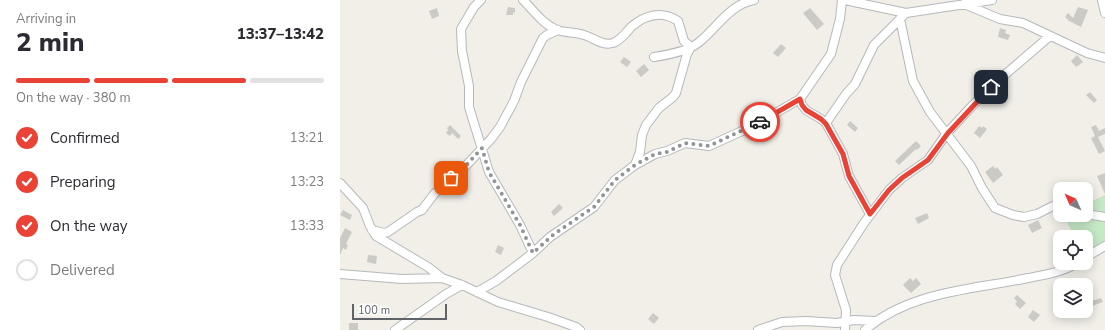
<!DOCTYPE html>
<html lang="en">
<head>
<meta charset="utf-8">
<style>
  body { margin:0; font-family:"Nunito Sans",sans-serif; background:#f7f7f7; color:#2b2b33; height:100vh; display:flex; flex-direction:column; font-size:15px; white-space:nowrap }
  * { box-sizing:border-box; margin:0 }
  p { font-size:13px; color:#7c7c81 }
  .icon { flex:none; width:22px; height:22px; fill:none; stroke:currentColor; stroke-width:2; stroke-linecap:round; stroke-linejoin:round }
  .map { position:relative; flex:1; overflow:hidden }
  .sheet { display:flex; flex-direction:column; background:#fff; width:340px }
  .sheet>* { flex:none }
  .needle { width:26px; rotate:315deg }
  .controls { position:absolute; left:713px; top:182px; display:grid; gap:8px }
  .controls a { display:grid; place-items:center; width:40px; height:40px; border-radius:8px; background:#fff; box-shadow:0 2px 10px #0003; font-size:20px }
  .scale { position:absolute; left:12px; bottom:10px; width:95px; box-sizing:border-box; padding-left:4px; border:2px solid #5f6368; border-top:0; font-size:11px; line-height:14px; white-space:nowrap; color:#5f6368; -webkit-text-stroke:3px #fff; paint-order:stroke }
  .pin { position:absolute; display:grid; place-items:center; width:34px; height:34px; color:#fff; margin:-17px; border-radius:8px; box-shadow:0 2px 6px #0006 }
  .courier { position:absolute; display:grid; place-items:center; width:40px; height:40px; margin:-20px; border:3px solid #ea4335; border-radius:50%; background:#fff; color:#222; box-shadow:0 1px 5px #0007 }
  .summary em { font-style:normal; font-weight:800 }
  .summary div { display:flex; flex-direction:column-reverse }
  .summary { display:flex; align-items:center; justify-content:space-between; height:68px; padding:0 16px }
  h1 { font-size:26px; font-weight:800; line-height:30px }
  .bar { display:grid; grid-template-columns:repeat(4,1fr); gap:6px 4px; align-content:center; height:48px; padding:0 16px }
  .bar i { height:5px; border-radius:3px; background:#e1e1e2 }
  .bar .selected { background:#ea4335 }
  .bar p { grid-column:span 4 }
  ol { padding:0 16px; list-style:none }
  li { display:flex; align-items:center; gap:12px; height:44px }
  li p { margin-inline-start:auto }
  li .icon { padding:4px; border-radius:50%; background:#ea4335; color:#fff; stroke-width:4 }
  li:last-child { color:#7c7c81 }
  li i { width:22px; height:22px; border:2px solid #e1e1e2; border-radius:50% }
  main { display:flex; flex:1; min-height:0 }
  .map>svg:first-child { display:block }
</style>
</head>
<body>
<main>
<section class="sheet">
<div class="summary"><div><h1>2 min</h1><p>Arriving in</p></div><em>13:37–13:42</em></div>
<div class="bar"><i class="selected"></i><i class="selected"></i><i class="selected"></i><i></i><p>On the way · 380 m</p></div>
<ol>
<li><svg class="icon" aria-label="check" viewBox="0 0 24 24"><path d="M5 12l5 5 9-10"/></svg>Confirmed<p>13:21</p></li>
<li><svg class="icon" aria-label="check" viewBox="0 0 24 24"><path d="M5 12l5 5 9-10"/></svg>Preparing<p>13:23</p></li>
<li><svg class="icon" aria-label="check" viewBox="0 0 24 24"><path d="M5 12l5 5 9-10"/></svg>On the way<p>13:33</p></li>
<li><i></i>Delivered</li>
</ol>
</section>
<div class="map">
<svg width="765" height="330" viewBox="0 0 765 330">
  <rect width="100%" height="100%" fill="#f1efe8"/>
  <path fill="#c5e8c5" d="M765,195V248L746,257V237H734L724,215H746V204Z"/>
  <path fill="#cccac5" d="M168,7L175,8V13L173,12V15H166Z
    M738,7L748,10L741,27L729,21L725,17L728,13L733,18Z
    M97,8L99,16L92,19L89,11Z
    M470,8L484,24L477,30L463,13Z
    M660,28L666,30L665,33L670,35L668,40L658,37Z
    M441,44L446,48L438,57L433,53Z
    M737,55L743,62L736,67L731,61Z
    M284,57L291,62L287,67L280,62Z
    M304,64L309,70L301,77L296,71Z
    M750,92L757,100L754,103L746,95Z
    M510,121L518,128L515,132L507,125Z
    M110,125L121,136L118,139L112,133L110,136L106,133L108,130L107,128Z
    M756,125L759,131L765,128V134L758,137L765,151L759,154L751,138L755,136L751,127Z
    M639,126L642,128L643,126L647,129L640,138L634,133Z
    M576,141L581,146L577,150L576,149L559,165L555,161Z
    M653,166L655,169L657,167L663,175L653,183L645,172Z
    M765,173V194L757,176Z
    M219,204L223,208L214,216L211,212Z
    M3,210L12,215L10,220L0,215Z
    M587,213L589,218L578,224L575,218Z
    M698,220L702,228L692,233L688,225Z
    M5,228L12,232L6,244L8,245L6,250L3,248L0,255V238Z
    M158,245L164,248L161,255L155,252Z
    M28,255L37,256L36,264L27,262Z
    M570,278L573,281L576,278L581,284L571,293L563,285Z
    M677,295L686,303L680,309L675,304L677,302L674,298Z
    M761,298L763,302L752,306L751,301Z
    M693,310L700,315L694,322L688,317Z
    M313,313L319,318L314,324L308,319Z
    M9,323H18V330H9Z"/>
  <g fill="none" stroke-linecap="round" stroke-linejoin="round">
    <g stroke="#b5b8bc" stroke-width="10">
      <path id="street" d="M141,0L134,7L121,29L122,51L129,86V107L149,172L180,225L193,253
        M505,0L566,13L652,0
        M762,0L765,13
        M624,4L660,19L683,23L747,53L765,58
        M560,19L573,81L590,112L631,166L642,188L655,208L673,215L684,217L697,214L715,205H720
        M314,57C327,55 348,51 358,43C376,29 390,4 414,0
        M460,99L462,105L466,110L481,119L486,123L503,154L509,176L530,214
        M486,123L506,94L515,84L534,45L563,16
        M295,165L315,154L327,151L345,143L369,146L413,126L460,99L491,54L500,19L502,0
        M0,183L23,208L30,226L36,236L88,267L102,278
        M746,214L765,217
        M32,230L44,233L48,232L77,212L82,210L95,193L120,172L151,139L160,127L174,101L181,82L203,38L207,35L218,30
        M746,257L765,246
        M0,274L62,279L102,278L122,285L158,302L208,317L236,327L240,330
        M137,292L156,281L193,253L210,237L254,207L275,180L295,165L300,152L302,135L306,125L319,108L333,97L336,93L347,54L351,47L344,41L338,21C322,10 305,15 291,27C286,33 281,40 273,43C262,46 254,38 244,35C236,32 226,33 217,30C203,24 193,10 183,0
        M55,330L106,294L122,285
        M418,330L442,322L466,321L497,323L514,320L535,321
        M505,330L506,310L495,275L497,265L524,223L549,190L562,178L588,160L607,133L632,106L661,78L710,36
        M525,330C570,291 632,290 688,278C704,275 723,272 737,263"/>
    </g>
    <use href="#street" stroke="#fff" stroke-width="8"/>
  </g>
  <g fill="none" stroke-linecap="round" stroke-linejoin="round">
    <path stroke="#929495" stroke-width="4" stroke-dasharray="0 7.2" d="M111,178L120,172L142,148L149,172L180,225L193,253L214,234L254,207L275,180L295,165L315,154L327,152L345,143L369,146L420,122"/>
    <path stroke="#ea4335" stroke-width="5" d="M420,122L460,99L462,105L466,110L481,119L486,124L503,154L509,176L530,214L549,190L562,178L588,160L608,133L651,87"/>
  </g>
</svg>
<div class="controls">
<a><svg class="needle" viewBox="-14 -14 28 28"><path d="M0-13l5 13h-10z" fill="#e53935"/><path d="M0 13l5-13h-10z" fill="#7c7c81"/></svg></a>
<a><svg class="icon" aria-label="locate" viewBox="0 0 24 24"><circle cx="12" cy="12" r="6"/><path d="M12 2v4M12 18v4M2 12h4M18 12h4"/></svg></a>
<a><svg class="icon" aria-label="layers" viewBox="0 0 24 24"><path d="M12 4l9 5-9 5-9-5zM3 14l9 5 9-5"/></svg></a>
</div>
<div class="scale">100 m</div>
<div class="pin" style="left:111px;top:178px;background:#ea580c"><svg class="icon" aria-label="bag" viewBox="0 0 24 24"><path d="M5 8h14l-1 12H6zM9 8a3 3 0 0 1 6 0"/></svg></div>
<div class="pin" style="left:651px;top:87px;background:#1f2937"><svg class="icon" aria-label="home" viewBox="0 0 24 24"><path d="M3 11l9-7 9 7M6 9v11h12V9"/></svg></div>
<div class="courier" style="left:420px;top:122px"><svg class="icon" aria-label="car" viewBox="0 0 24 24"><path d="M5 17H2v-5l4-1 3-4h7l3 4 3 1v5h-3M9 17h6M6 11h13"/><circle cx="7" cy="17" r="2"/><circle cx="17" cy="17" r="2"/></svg></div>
</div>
</main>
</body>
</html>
